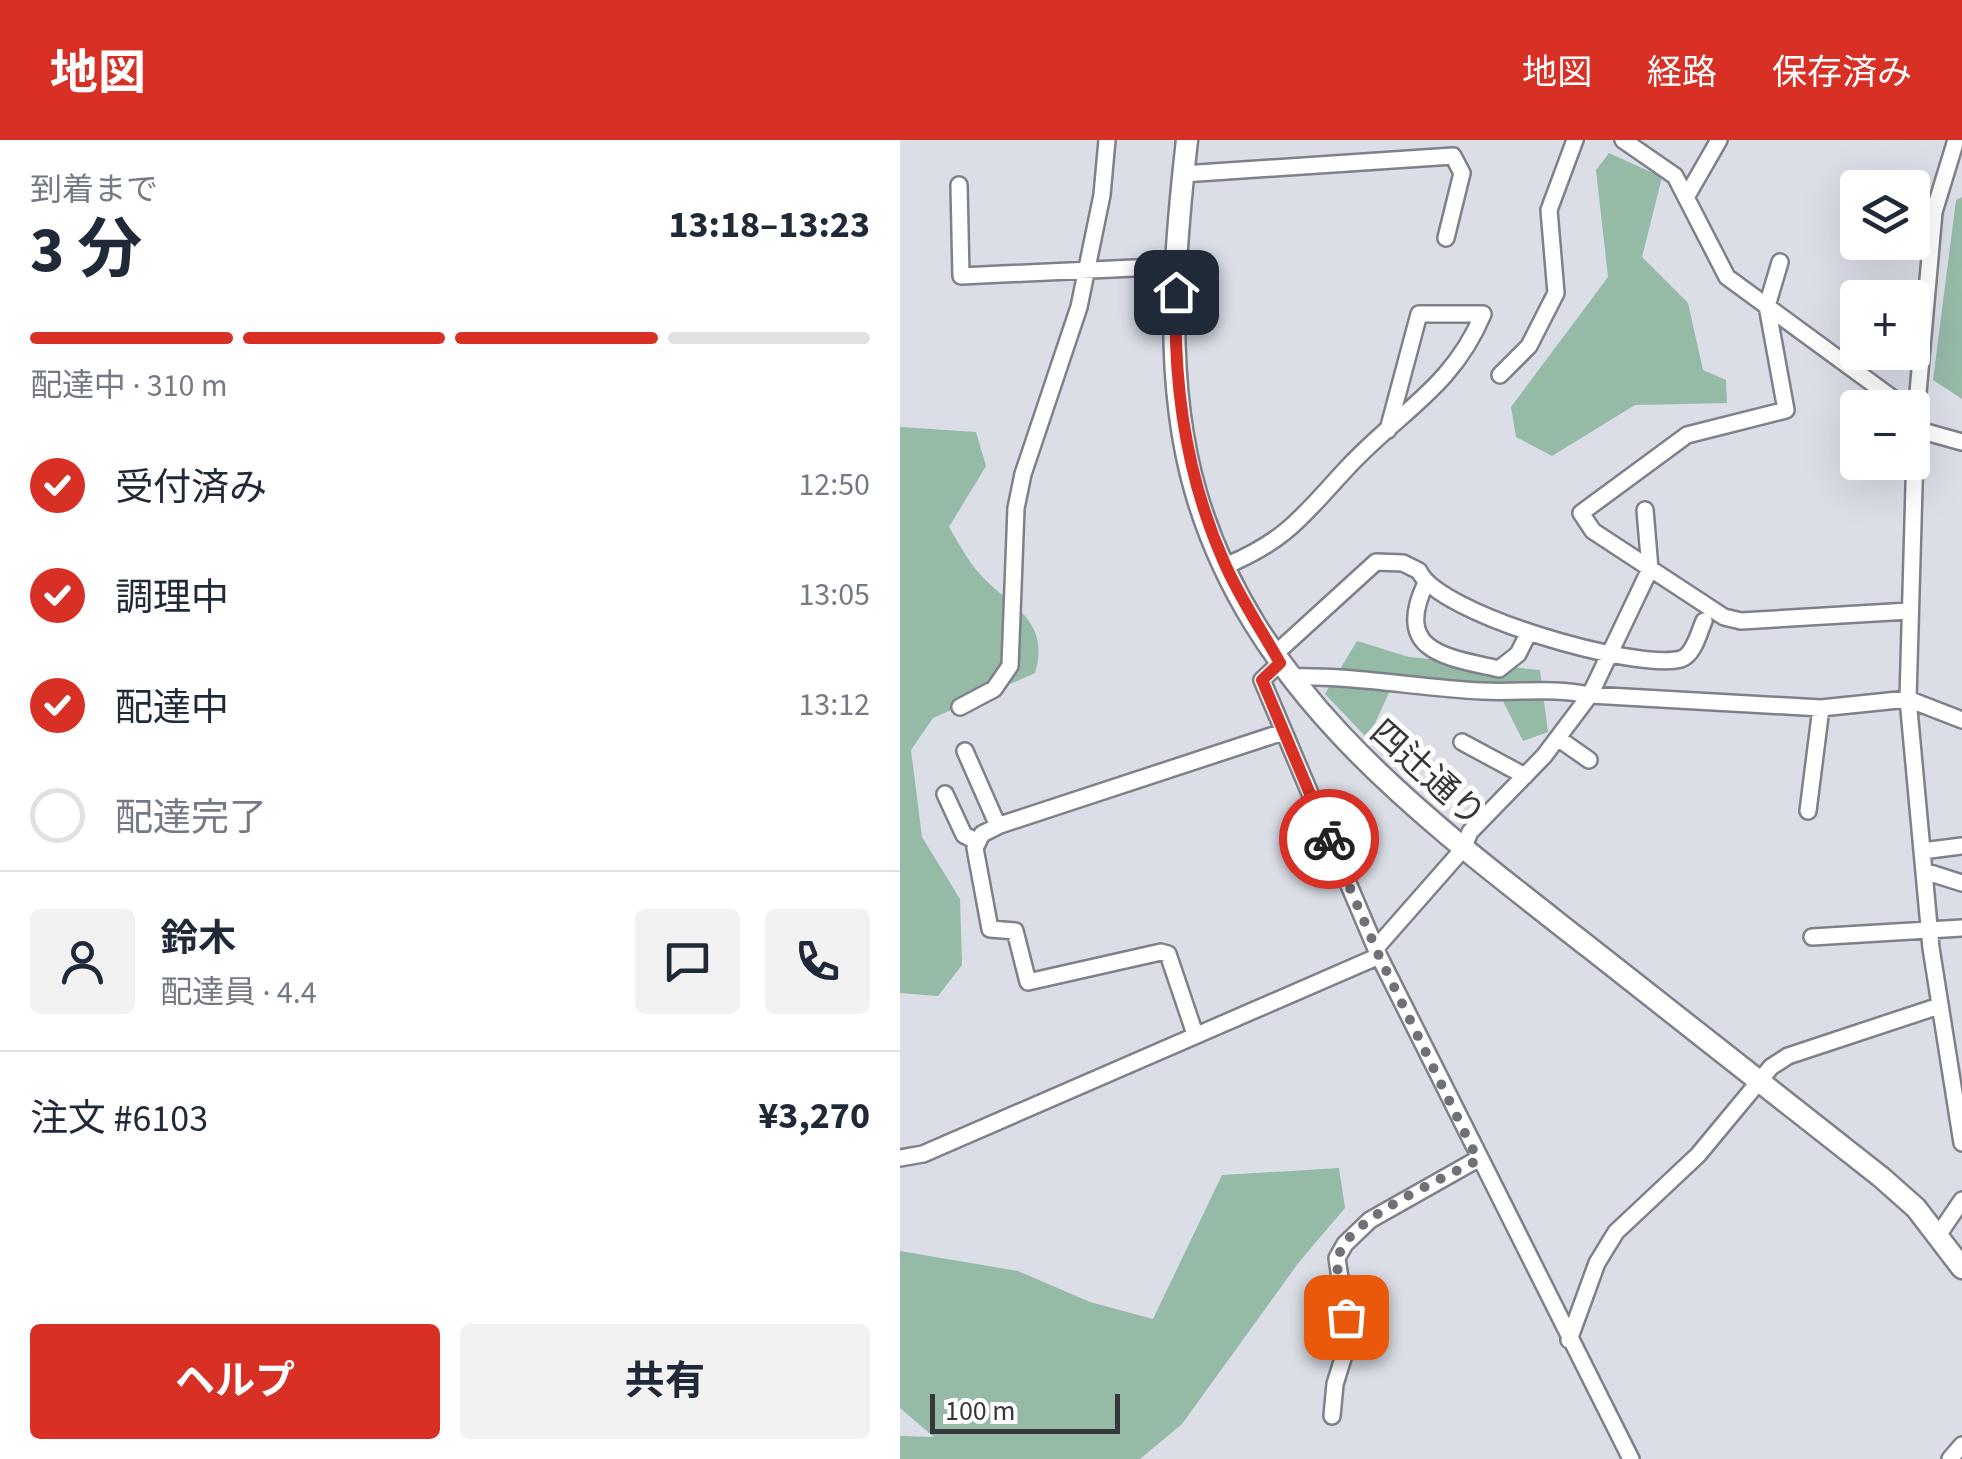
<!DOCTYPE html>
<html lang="ja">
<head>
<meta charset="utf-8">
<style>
  body { margin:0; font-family:"Source Sans 3","Noto Sans JP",sans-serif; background:#f2f2f3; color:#1f2937; height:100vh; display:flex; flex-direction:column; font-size:38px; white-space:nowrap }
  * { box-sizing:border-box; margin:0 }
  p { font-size:32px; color:#747a83 }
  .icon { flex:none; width:55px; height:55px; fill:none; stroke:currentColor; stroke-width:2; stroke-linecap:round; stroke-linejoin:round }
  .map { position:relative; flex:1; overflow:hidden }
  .sheet { display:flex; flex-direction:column; background:#fff; width:900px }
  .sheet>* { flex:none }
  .tools { position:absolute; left:940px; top:30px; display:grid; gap:20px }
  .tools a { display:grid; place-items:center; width:90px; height:90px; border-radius:10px; background:#fff; box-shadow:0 10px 40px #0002; font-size:50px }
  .scale { position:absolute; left:30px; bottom:25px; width:190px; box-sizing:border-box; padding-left:10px; border:5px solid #36373b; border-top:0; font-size:28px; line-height:35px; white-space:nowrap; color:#36373b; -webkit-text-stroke:8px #fff; paint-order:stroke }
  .pin { position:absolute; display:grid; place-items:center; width:85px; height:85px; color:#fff; margin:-42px; border-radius:20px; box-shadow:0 5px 15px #0006 }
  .courier { position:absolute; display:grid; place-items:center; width:100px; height:100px; margin:-50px; border:8px solid #d93025; border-radius:50%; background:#fff; color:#222; box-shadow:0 2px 12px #0007 }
  .summary em { font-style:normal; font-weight:700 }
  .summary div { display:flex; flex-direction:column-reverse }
  .summary { display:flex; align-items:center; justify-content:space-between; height:170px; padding:0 30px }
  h1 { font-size:65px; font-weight:700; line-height:75px }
  .bar { display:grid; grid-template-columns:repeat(4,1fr); gap:15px 10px; align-content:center; height:120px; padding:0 30px }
  .bar i { height:12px; border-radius:8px; background:#e0e1e3 }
  .bar .on { background:#d93025 }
  .bar p { grid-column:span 4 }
  .line { display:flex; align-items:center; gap:25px; padding:0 30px; border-top:2px solid #e0e1e3 }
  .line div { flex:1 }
  .round { display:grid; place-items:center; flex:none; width:105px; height:105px; border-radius:10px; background:#f2f2f3 }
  ol { padding:0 30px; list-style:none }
  li { display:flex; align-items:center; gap:30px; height:110px }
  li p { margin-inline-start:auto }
  li .icon { padding:10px; border-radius:50%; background:#d93025; color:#fff; stroke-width:4 }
  li:last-child { color:#747a83 }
  li i { width:55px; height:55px; border:5px solid #e0e1e3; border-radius:50% }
  .action { display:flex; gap:20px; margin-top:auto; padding:20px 30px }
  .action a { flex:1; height:115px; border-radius:10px; background:#d93025; color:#fff; font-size:40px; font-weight:700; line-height:115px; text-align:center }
  .action a+a { background:#f2f2f3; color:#1f2937 }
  header { display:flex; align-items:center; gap:60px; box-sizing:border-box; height:140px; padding:0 50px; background:#d93025; color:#fff }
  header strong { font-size:48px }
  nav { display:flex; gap:55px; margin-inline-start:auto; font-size:35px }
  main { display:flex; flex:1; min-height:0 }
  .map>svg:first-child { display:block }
</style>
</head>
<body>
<header>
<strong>地図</strong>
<nav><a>地図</a><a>経路</a><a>保存済み</a></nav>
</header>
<main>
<section class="sheet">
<div class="summary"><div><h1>3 分</h1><p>到着まで</p></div><em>13:18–13:23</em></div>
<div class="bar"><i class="on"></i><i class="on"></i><i class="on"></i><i></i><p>配達中 · 310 m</p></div>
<ol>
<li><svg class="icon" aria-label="check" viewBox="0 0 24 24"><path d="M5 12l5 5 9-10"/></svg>受付済み<p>12:50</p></li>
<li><svg class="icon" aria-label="check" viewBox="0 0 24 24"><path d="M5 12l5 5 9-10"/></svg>調理中<p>13:05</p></li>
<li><svg class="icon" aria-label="check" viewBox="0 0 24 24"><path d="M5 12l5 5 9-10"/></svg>配達中<p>13:12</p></li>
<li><i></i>配達完了</li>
</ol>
<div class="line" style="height:180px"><a class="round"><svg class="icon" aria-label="person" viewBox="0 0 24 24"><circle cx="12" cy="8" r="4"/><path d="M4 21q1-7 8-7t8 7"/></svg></a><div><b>鈴木</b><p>配達員 · 4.4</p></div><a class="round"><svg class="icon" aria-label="chat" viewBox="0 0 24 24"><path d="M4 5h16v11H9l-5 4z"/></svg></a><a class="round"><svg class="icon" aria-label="phone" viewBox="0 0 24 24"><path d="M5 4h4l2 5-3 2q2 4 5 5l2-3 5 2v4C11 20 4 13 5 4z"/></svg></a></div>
<div class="line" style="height:130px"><div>注文 #6103</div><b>¥3,270</b></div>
<div class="action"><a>ヘルプ</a><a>共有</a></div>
</section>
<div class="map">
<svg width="1062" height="1319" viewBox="0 0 1062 1319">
  <rect width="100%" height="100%" fill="#dbdee7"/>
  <path fill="#95baa6" d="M709,13L762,37L742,117L788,163L803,230L826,240L827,263L735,265L652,316L616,297L611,267L708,137L696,30Z
    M1062,57V259L1033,240L1056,60Z
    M0,287L76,292L86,326L49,387C57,400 64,414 74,427C103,465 152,475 135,533L33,578L11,610L22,697L60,759L62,825L38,856L0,853Z
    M457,501L509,517L640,530L648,592L623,601L602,559L565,544L496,537L468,599L425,554Z
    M439,1028L445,1068L399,1122L282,1284L240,1319H0V1296L34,1297L0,1268V1111L118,1131L190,1162L253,1179L322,1035Z"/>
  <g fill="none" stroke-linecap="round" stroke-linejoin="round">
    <g stroke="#7f818a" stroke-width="20">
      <path id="street" d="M723,0L775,36L827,137L1006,268
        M1056,0L1034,72L1016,275L1008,559L1031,808L1062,1003
        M283,34L553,16L562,33L546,98
        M59,45L61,136L277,126
        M788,54L819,0
        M880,122L867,166L886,270L787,295L681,373L693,391L824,477L841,481L1009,471
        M600,235L629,206L656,153L649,70L675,0
        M1015,289L1062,302
        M325,426C388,400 404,374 448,327C500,271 552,248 583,174H519L488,290
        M525,445C494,512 546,517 599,529L618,514L628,494
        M375,514L476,422L503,423L519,431C538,474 735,531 781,519C794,515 799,492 804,481
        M380,523L362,540L479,816L731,1319
        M389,537C455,535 517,548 582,551C619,553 652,547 690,555L921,568L1008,559L1062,580
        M60,567L94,549L110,526L116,368L123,334L179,167L202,55L207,0
        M659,599L689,620
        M562,602L625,636
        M65,611L98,686
        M45,654L64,695L78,702
        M908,671L921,568
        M1022,711L1062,706
        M1024,731L1062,743
        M912,797L1062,788
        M476,808L563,709L570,692L644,616L690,555L750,429L745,370
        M295,894L268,814L261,812L128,842L115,791L90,789L75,708L82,694L100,685L383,592
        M0,1018L23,1014L479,816
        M1039,1094L1062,1060
        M669,1200L697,1123L716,1092L798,1015L871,927L888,916L1039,866
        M432,1276L435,1244L449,1199L437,1118L445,1104L470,1080L578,1019
        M1050,1319L1062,1305"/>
    </g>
    <g stroke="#7f818a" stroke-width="25">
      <path id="secondary" d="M287,0C274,115 263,240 296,353C356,558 531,683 690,808C787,885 884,961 981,1037L1016,1068L1062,1128"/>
    </g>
    <use href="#street" stroke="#fff" stroke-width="15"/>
    <use href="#secondary" stroke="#fff" stroke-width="20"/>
  </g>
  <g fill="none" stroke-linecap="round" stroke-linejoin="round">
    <path stroke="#707177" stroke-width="10" stroke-dasharray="0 18" d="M429,699L479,816L578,1020C545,1038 449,1078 439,1115C434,1132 443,1159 446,1177"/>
    <path stroke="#d93025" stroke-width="12" d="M276,152C273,246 286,336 324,422C339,457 361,489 380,523L362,540L429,699"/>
  </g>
  <g text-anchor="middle" stroke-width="10" stroke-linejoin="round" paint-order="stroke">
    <g font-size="35" fill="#36373b" stroke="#fff">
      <text transform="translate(528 633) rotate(42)" y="12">四辻通り</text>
    </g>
  </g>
</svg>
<div class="tools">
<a><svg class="icon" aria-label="layers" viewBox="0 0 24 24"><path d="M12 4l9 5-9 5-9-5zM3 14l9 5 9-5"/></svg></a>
<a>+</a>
<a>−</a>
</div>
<div class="scale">100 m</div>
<div class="pin" style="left:446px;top:1177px;background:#ea580c"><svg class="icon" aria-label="bag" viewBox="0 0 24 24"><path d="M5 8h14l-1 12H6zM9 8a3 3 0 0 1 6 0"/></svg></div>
<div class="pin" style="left:276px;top:152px;background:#1f2937"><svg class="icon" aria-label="home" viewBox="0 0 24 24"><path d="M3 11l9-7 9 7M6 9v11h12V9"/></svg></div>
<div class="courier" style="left:429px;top:699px"><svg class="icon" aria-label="bike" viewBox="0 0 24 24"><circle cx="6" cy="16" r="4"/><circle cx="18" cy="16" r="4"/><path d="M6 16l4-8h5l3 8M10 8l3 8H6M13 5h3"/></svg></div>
</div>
</main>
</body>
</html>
